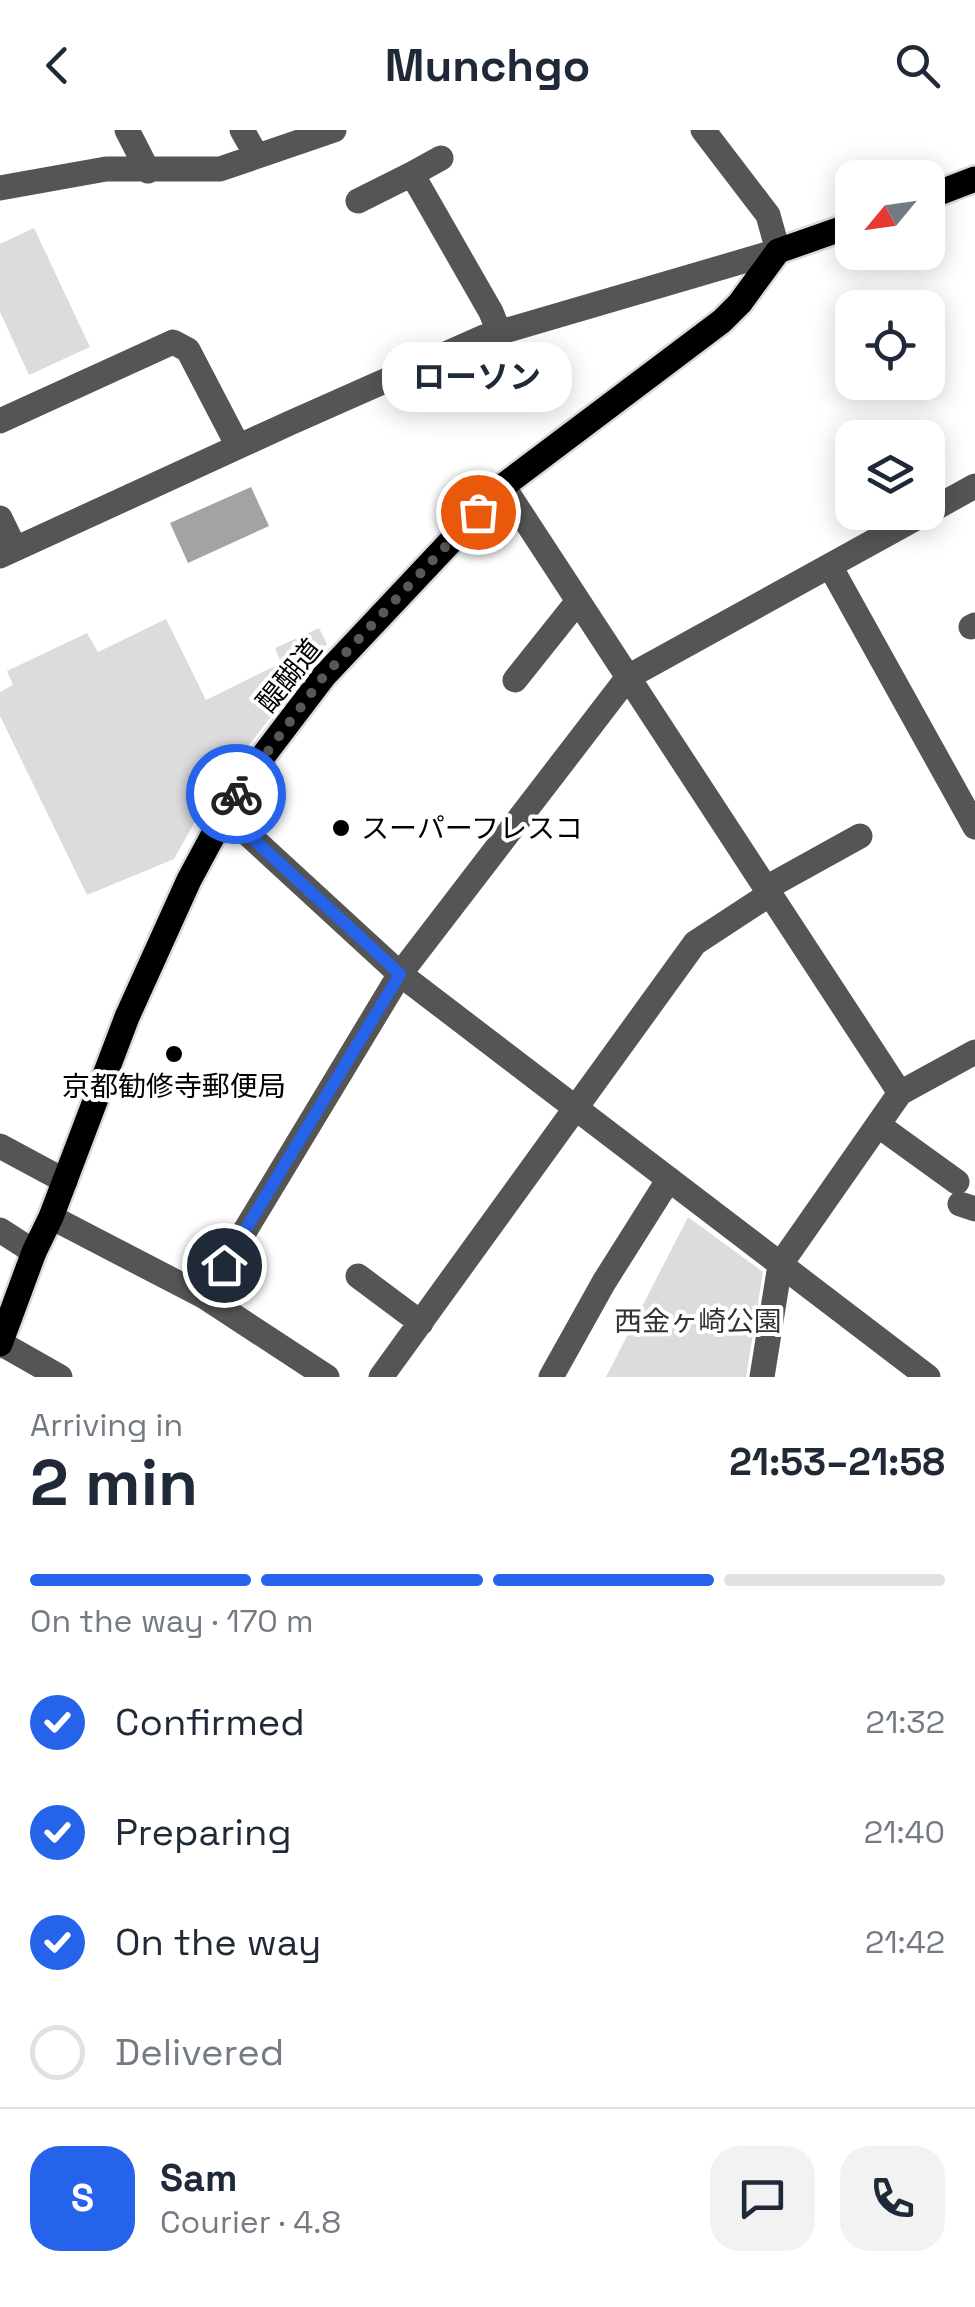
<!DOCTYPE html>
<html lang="en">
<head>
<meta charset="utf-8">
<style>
  body { margin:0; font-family:"Space Grotesk","Noto Sans JP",sans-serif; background:#f2f2f3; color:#1f2937; height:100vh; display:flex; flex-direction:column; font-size:38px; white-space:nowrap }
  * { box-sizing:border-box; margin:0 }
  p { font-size:32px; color:#747a83 }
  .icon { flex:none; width:55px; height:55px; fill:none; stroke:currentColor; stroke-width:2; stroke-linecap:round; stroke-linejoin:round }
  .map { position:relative; height:1247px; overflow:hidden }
  .sheet { display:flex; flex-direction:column; background:#fff; flex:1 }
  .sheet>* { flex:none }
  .needle { width:65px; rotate:241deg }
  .controls { position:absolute; left:835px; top:30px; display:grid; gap:20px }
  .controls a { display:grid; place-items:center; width:110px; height:110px; border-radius:20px; background:#fff; box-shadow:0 5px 25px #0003; font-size:50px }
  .pin { position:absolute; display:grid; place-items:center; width:85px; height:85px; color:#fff; margin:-42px; border:5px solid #fff; border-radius:50%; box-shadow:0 2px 10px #0007 }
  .courier { position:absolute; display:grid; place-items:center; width:100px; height:100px; margin:-50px; border:8px solid #2563eb; border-radius:50%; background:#fff; color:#222; box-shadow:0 2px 12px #0007 }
  .bubble { position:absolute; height:70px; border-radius:30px; background:#fff; box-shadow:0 5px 25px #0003; font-size:32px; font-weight:700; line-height:70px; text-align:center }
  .summary em { font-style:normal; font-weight:700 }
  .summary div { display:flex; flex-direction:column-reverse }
  .summary { display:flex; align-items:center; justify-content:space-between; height:170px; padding:0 30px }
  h1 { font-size:65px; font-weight:700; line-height:75px }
  .bar { display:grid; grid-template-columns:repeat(4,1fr); gap:15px 10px; align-content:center; height:120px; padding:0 30px }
  .bar i { height:12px; border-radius:8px; background:#e0e1e3 }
  .bar .current { background:#2563eb }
  .bar p { grid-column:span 4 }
  .line { display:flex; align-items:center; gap:25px; padding:0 30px; border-top:2px solid #e0e1e3 }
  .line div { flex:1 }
  .round { display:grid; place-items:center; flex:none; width:105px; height:105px; border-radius:30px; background:#f2f2f3 }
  ol { padding:0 30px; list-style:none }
  li { display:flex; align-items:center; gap:30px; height:110px }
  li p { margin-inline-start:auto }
  li .icon { padding:10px; border-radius:50%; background:#2563eb; color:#fff; stroke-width:4 }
  li:last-child { color:#747a83 }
  li i { width:55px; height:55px; border:5px solid #e0e1e3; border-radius:50% }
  header { display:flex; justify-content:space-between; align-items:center; height:130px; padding:0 30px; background:#fff; font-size:45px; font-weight:700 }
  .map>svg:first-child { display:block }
</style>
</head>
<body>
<header><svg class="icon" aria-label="back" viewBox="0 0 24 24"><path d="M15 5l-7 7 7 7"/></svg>Munchgo<svg class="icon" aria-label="search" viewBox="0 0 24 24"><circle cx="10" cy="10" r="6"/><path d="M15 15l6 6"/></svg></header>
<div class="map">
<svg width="975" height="1247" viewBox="0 0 975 1247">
  <rect width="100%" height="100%" fill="#fff"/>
  <path fill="#dcdcdc" d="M34,98L90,217L29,245L0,182V114Z
    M166,489L206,570L281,533L275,518L319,498L327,514L208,668L174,729L87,765L0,586V562L13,555L7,541L87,503L98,522Z
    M688,1087L763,1142L746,1247H606Z"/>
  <path fill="#a3a3a3" d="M251,357L269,396L188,433L170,393Z"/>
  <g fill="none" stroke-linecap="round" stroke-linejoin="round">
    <g stroke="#dbdbdb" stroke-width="30">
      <path id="major" d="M928,67L975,49
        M0,1214L34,1122L51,1087L127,887L189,750L238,659L324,546L503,356L722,191L740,173L778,121L852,95"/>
    </g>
    <path stroke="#555" stroke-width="25" d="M127,0L148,41
      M242,0L256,25
      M412,44L441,28
      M0,58L106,39H220L334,0
      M358,71L412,44L491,182L499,202
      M0,291L173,212L188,220L238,316
      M503,356L900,963
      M928,382L975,356
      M0,388L15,419
      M0,426L290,293L484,207L778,121L768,85L703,0
      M830,436L975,697
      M971,497L975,495
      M515,550L578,471
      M226,684L400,844L928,1247
      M766,758L860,706
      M878,995L957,1052
      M0,1016L65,1051
      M960,1074L975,1079
      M51,1087L205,1167L327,1247
      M0,1100L34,1122
      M358,1146L421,1193
      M205,1167L400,844L628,547L927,382
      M0,1213L60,1247
      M381,1247L695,813L770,764
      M551,1247L604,1152L669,1049
      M762,1247L780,1135L900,963L975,922"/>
    <use href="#major" stroke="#000" stroke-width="25"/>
  </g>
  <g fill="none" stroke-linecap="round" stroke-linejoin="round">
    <path stroke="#595959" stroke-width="10" stroke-dasharray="0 18" d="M236,664L324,546L478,382"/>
    <path stroke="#2563eb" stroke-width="12" d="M224,1135L400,844L226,684L236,664"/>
  </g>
  <g fill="#000" stroke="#fff" stroke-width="4">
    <circle cx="341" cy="698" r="10"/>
    <circle cx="174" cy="924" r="10"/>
  </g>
  <g text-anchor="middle" stroke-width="8" stroke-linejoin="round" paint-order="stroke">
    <g font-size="28" fill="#000" stroke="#fff">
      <text transform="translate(289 545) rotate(-51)" y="10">醍醐道</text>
    </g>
    <g font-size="28" fill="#000" stroke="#fff" text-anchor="start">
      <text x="361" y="708">スーパーフレスコ</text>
      <text x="174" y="966" text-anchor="middle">京都勧修寺郵便局</text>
    </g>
    <g font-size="28" fill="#333" stroke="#fff">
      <text x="698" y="1201">西金ヶ崎公園</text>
    </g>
  </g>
</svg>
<div class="controls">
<a><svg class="needle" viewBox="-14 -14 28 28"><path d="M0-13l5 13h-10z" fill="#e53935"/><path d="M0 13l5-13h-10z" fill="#747a83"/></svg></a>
<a><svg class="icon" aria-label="locate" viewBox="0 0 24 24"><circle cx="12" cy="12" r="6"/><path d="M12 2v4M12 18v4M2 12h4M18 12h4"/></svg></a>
<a><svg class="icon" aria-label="layers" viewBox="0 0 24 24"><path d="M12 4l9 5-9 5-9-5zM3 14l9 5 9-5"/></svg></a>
</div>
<div class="pin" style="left:478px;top:382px;background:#ea580c"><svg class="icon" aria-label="bag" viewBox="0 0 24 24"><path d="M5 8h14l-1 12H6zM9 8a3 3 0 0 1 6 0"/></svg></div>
<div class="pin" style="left:224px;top:1135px;background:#1f2937"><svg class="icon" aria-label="home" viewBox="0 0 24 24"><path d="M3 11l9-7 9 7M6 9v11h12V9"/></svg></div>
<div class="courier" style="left:236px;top:664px"><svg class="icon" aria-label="bike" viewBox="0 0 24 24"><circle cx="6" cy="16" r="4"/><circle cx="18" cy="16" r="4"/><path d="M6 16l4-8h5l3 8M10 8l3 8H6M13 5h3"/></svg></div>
<div class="bubble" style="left:382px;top:212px;width:190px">ローソン</div>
</div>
<section class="sheet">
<div class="summary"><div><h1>2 min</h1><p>Arriving in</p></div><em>21:53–21:58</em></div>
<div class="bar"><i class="current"></i><i class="current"></i><i class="current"></i><i></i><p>On the way · 170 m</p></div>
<ol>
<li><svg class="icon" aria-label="check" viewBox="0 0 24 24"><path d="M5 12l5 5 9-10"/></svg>Confirmed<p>21:32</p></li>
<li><svg class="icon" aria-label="check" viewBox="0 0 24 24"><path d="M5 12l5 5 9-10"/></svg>Preparing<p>21:40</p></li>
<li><svg class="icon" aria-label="check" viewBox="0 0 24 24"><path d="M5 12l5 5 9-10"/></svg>On the way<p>21:42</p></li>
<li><i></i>Delivered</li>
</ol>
<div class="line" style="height:180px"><b class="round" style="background:#2563eb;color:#fff">S</b><div><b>Sam</b><p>Courier · 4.8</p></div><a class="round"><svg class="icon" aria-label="chat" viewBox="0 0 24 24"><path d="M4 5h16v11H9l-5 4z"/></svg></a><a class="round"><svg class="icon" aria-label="phone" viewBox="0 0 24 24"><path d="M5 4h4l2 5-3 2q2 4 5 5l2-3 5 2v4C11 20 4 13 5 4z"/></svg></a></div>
</section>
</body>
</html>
